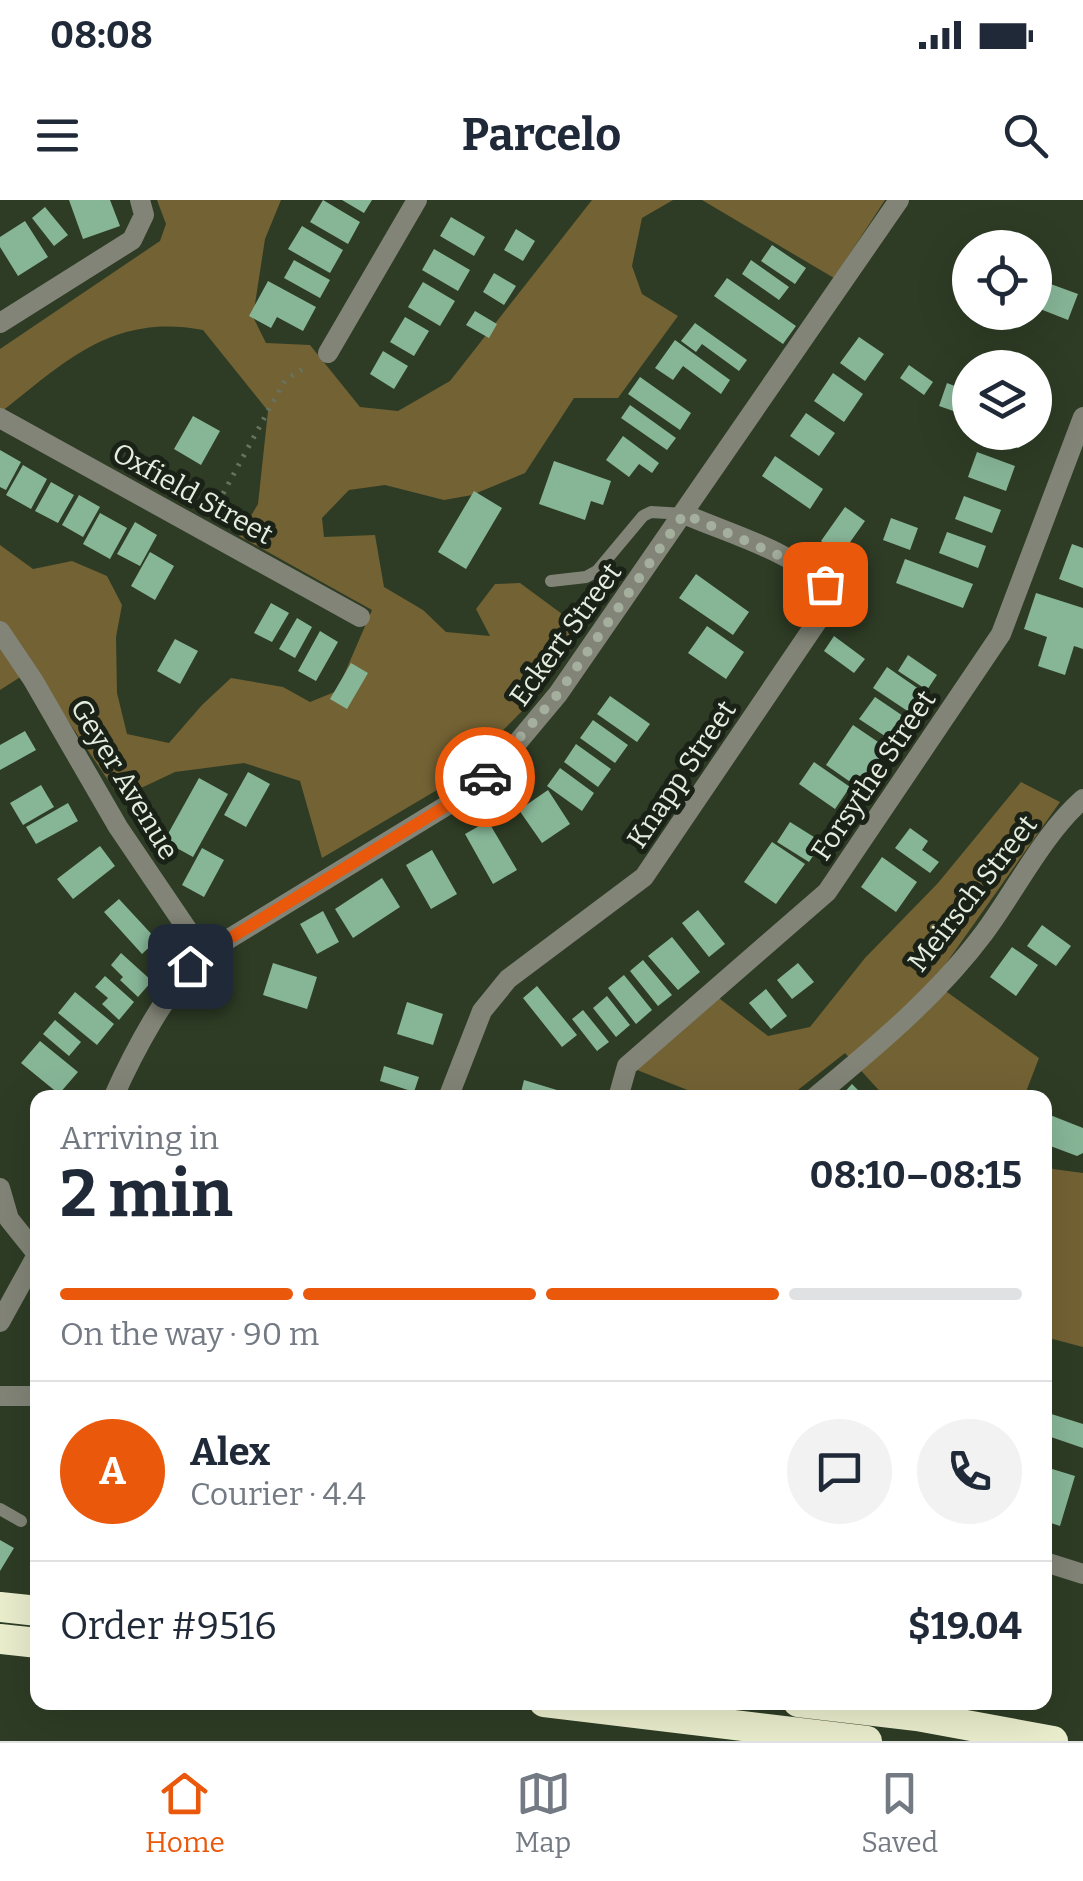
<!DOCTYPE html>
<html lang="en">
<head>
<meta charset="utf-8">
<style>
  body { margin:0; font-family:Bitter,serif; background:#f2f2f3; color:#1f2937; height:100vh; display:flex; flex-direction:column; font-size:38px; white-space:nowrap }
  * { box-sizing:border-box; margin:0 }
  p { font-size:32px; color:#747a83 }
  .icon { flex:none; width:55px; height:55px; fill:none; stroke:currentColor; stroke-width:2; stroke-linecap:round; stroke-linejoin:round }
  .map { position:relative; flex:1; overflow:hidden }
  .details { position:absolute; left:30px; top:890px; width:1022px; height:620px; display:flex; flex-direction:column; background:#fff; border-radius:20px; box-shadow:0 10px 40px #0002 }
  .details>* { flex:none }
  .buttons { position:absolute; left:952px; top:30px; display:grid; gap:20px }
  .buttons a { display:grid; place-items:center; width:100px; height:100px; border-radius:50%; background:#fff; box-shadow:0 10px 40px #0002; font-size:50px }
  .pin { position:absolute; display:grid; place-items:center; width:85px; height:85px; color:#fff; margin:-42px; border-radius:20px; box-shadow:0 5px 15px #0006 }
  .courier { position:absolute; display:grid; place-items:center; width:100px; height:100px; margin:-50px; border:8px solid #ea580c; border-radius:50%; background:#fff; color:#222; box-shadow:0 2px 12px #0007 }
  .overview em { font-style:normal; font-weight:700 }
  .overview div { display:flex; flex-direction:column-reverse }
  .overview { display:flex; align-items:center; justify-content:space-between; height:170px; padding:0 30px }
  h1 { font-size:65px; font-weight:700; line-height:75px }
  .bar { display:grid; grid-template-columns:repeat(4,1fr); gap:15px 10px; align-content:center; height:120px; padding:0 30px }
  .bar i { height:12px; border-radius:8px; background:#e0e1e3 }
  .bar .selected { background:#ea580c }
  .bar p { grid-column:span 4 }
  .line { display:flex; align-items:center; gap:25px; padding:0 30px; border-top:2px solid #e0e1e3 }
  .line div { flex:1 }
  .round { display:grid; place-items:center; flex:none; width:105px; height:105px; border-radius:52px; background:#f2f2f3 }
  .status { display:flex; justify-content:space-between; align-items:center; height:70px; padding:0 50px; background:#fff; direction:ltr }
  .status svg { height:28px; fill:currentColor }
  header { display:flex; justify-content:space-between; align-items:center; height:130px; padding:0 30px; background:#fff; font-size:45px; font-weight:700 }
  .tabs { display:flex; justify-content:space-around; align-items:center; height:140px; border-top:2px solid #e0e1e3; background:#fff; font-size:28px; color:#747a83 }
  .tabs a { display:grid; justify-items:center; gap:5px }
  .tabs .selected { color:#ea580c }
  .map>svg:first-child { display:block }
</style>
</head>
<body>
<div class="status"><b>08:08</b><svg viewBox="0 0 49 12"><path d="M0 12V9h3v3zM5 12V6h3v6zM10 12V3h3v9zM15 12V0h3v12zM26 1h20v11H26zM47 4h2v5h-2z"/></svg></div>
<header><svg class="icon" aria-label="menu" viewBox="0 0 24 24"><path d="M4 6h16M4 12h16M4 18h16"/></svg>Parcelo<svg class="icon" aria-label="search" viewBox="0 0 24 24"><circle cx="10" cy="10" r="6"/><path d="M15 15l6 6"/></svg></header>
<div class="map">
<svg width="1083" height="1541" viewBox="0 0 1083 1541">
  <rect width="100%" height="100%" fill="#2e3c25"/>
  <path fill="#736234" d="M157,0H281L265,39L253,117L266,143L310,145L360,207L398,211L450,181L592,0H673L642,18L632,66L642,94L678,116L618,198H574L525,273L472,295L444,300L385,285L349,290L322,318L324,337L375,335L384,387L423,410L446,432L490,436L476,409L495,384L520,383L581,428L525,508L454,580L322,658L300,581L244,563L175,572L120,598L33,469L0,490V345L33,369L72,361L107,376L122,405L116,437L117,493L127,534L169,543L202,505L231,478L283,487L310,502L337,491L372,410L239,336L258,304L268,211L203,130C113,113 66,161 0,213V149L160,41L166,24Z
    M702,0H885L834,78Z
    M1021,582L1060,602L933,782L1039,858L1024,897H885L845,853L789,897H705L627,866L711,792L768,836L810,827L865,758L938,683Z
    M1045,962L1053,969L1083,973V1147L1045,1137Z"/>
  <path fill="#87b697" d="M69,0H110L120,26L83,39Z
    M323,0L360,22L348,44L310,22Z
    M342,0H372L364,13Z
    M45,7L68,35L54,46L32,18Z
    M451,17L485,37L474,56L440,36Z
    M25,21L48,57L18,76L0,47V37Z
    M302,26L343,50L330,73L288,49Z
    M516,29L535,41L523,61L504,50Z
    M772,45L806,68L795,84L761,61Z
    M434,49L470,70L458,91L422,70Z
    M294,60L330,80L320,98L284,78Z
    M751,60L789,87L779,100L742,74Z
    M494,73L516,86L504,105L483,92Z
    M727,78L796,126L783,144L714,96Z
    M1037,79L1078,94L1068,120L1035,107Z
    M268,81L316,107L303,131L277,117L271,128L249,116Z
    M423,82L455,101L440,126L408,107Z
    M475,111L497,124L489,138L466,125Z
    M405,117L429,131L414,156L390,142Z
    M695,123L747,160L739,171L702,144L696,152L681,141Z
    M859,137L884,154L865,181L840,163Z
    M675,140L730,180L721,194L683,166L673,180L655,168Z
    M383,151L408,166L394,189L370,174Z
    M909,165L933,182L924,195L900,178Z
    M833,173L863,194L844,222L814,201Z
    M640,177L691,213L680,230L628,194Z
    M947,183L970,192L962,214L939,206Z
    M630,205L676,238L667,250L621,218Z
    M806,213L835,233L819,256L790,236Z
    M193,216L220,231L201,265L174,249Z
    M979,232H1025L1019,248Z
    M623,236L659,263L652,273L639,264L629,277L606,260Z
    M0,250L21,262L6,290L0,287Z
    M977,252L1015,266L1006,291L968,277Z
    M775,256L823,289L810,309L762,276Z
    M554,261L611,281L603,305L591,301L585,320L539,304Z
    M23,265L47,279L31,309L6,295Z
    M51,282L74,295L58,323L35,311Z
    M474,291L502,308L466,369L438,352Z
    M79,295L100,307L83,337L62,325Z
    M964,296L1001,310L992,333L955,319Z
    M845,307L865,321L841,355L821,341Z
    M100,313L127,328L110,359L83,344Z
    M891,318L918,328L910,350L883,340Z
    M135,322L157,335L140,366L117,354Z
    M947,332L986,346L978,368L939,353Z
    M1072,344L1083,348V388L1059,379Z
    M150,352L174,366L155,400L131,386Z
    M905,359L973,384L963,408L896,383Z
    M696,374L749,412L733,435L679,398Z
    M1036,393L1083,408V449L1074,446L1065,475L1038,466L1047,437L1024,429Z
    M271,403L289,413L272,442L254,433Z
    M297,418L312,427L295,458L279,449Z
    M707,426L744,452L726,479L688,453Z
    M320,431L338,442L316,481L298,471Z
    M834,436L865,459L854,473L824,451Z
    M175,439L198,451L180,484L157,471Z
    M908,455L937,475L927,490L898,471Z
    M351,463L368,473L347,509L330,499Z
    M887,467L923,492L909,512L873,488Z
    M610,496L650,524L637,542L597,514Z
    M875,497L909,520L894,542L859,519Z
    M593,520L628,545L615,563L580,538Z
    M853,525L887,548L859,588L826,565Z
    M25,531L36,550L0,570V545Z
    M576,544L611,569L598,587L564,562Z
    M814,562L850,587L835,609L799,584Z
    M560,568L594,593L582,611L547,586Z
    M248,572L270,584L246,627L224,615Z
    M199,578L228,594L193,657L164,641Z
    M41,585L54,607L23,625L10,603Z
    M548,590L570,624L542,643L519,610Z
    M68,603L78,621L36,644L26,627Z
    M488,621L517,670L493,684L465,634Z
    M790,622L822,642L809,662L777,642Z
    M910,628L928,641L922,650L939,662L930,673L895,648Z
    M772,642L805,664L776,704L744,682Z
    M100,646L115,666L73,699L57,679Z
    M202,648L224,660L204,697L182,685Z
    M432,650L457,694L431,709L406,665Z
    M882,657L917,682L896,712L861,687Z
    M382,678L400,707L353,738L335,709Z
    M119,699L157,740L142,754L104,712Z
    M698,710L725,744L709,757L682,723Z
    M323,711L339,742L317,754L300,724Z
    M1042,725L1071,746L1056,766L1027,746Z
    M672,737L700,772L678,790L648,756Z
    M1012,747L1038,765L1016,796L990,777Z
    M121,753L152,781L138,797L120,780L123,777L111,765Z
    M643,760L672,795L658,806L630,771Z
    M273,763L317,777L307,809L263,795Z
    M798,763L814,782L792,799L777,780Z
    M624,775L652,810L636,824L608,788Z
    M105,776L134,802L119,820L102,804L108,798L95,787Z
    M537,786L577,835L562,847L523,798Z
    M766,789L787,816L771,829L749,803Z
    M75,792L114,824L97,845L58,813Z
    M607,796L630,825L616,837L593,808Z
    M407,802L443,814L433,845L397,834Z
    M583,810L609,842L597,851L572,819Z
    M55,820L81,842L69,856L43,834Z
    M40,841L78,872L59,894L21,863Z
    M384,866L419,877L414,892L380,881Z
    M524,880L570,894L569,898L520,896Z
    M852,884L866,898H839Z
    M1045,913L1083,928V953L1077,956L1045,944Z
    M1045,1212L1083,1224V1248L1045,1235Z
    M1049,1268L1075,1276L1060,1326L1045,1321V1280Z
    M0,1340L14,1348L0,1371Z"/>
  <g fill="none" stroke-linecap="round" stroke-linejoin="round">
    <path stroke="#67735f" stroke-width="5" stroke-dasharray="2.5 8" stroke-linecap="butt" d="M213,312L285,180L309,165"/>
    <path stroke="#828477" stroke-width="12" d="M551,381L586,377L597,371L643,316L651,312L684,314
      M0,1309L21,1321"/>
    <path stroke="#828477" stroke-width="20" d="M0,123L132,40L144,15L140,0
      M328,153L417,0
      M0,218L360,417
      M0,431L33,480L118,627L204,754
      M113,898C133,853 168,786 204,754L459,598L497,567L558,494L899,0
      M448,898L482,811L508,779L644,677L827,407L825,384C788,350 730,334 684,314
      M618,898L627,866L827,692L1001,434L1083,217
      M814,898C874,848 937,796 984,733C1016,690 1043,634 1083,599
      M0,988L9,1019L37,1054
      M0,1122L38,1053"/>
    <path stroke="#828477" stroke-width="20" d="M0,1196H38
      M1045,1362L1083,1374"/>
    <path stroke="#ebeecd" stroke-width="30" d="M0,1407L38,1411
      M0,1439L38,1443
      M544,1502L867,1541
      M798,1502L917,1516L1053,1541"/>
  </g>
  <g fill="none" stroke-linecap="round" stroke-linejoin="round">
    <path stroke="#a4af9e" stroke-width="10" stroke-dasharray="0 18" d="M485,577L558,494L684,314L794,362L825,384"/>
    <path stroke="#ea580c" stroke-width="12" d="M190,766L204,754L459,598L485,577"/>
  </g>
  <g text-anchor="middle" stroke-width="10" stroke-linejoin="round" paint-order="stroke">
    <g font-size="28" fill="#e4eddf" stroke="#1a2116">
      <text transform="translate(193 293) rotate(29)" y="10">Oxfield Street</text>
      <text transform="translate(565 434) rotate(-54)" y="10">Eckert Street</text>
      <text transform="translate(681 574) rotate(-56)" y="10">Knapp Street</text>
      <text transform="translate(873 575) rotate(-56)" y="10">Forsythe Street</text>
      <text transform="translate(125 579) rotate(59)" y="10">Geyer Avenue</text>
      <text transform="translate(972 693) rotate(-52)" y="10">Meirsch Street</text>
    </g>
  </g>
</svg>
<div class="buttons">
<a><svg class="icon" aria-label="locate" viewBox="0 0 24 24"><circle cx="12" cy="12" r="6"/><path d="M12 2v4M12 18v4M2 12h4M18 12h4"/></svg></a>
<a><svg class="icon" aria-label="layers" viewBox="0 0 24 24"><path d="M12 4l9 5-9 5-9-5zM3 14l9 5 9-5"/></svg></a>
</div>
<div class="pin" style="left:825px;top:384px;background:#ea580c"><svg class="icon" aria-label="bag" viewBox="0 0 24 24"><path d="M5 8h14l-1 12H6zM9 8a3 3 0 0 1 6 0"/></svg></div>
<div class="pin" style="left:190px;top:766px;background:#1f2937"><svg class="icon" aria-label="home" viewBox="0 0 24 24"><path d="M3 11l9-7 9 7M6 9v11h12V9"/></svg></div>
<div class="courier" style="left:485px;top:577px"><svg class="icon" aria-label="car" viewBox="0 0 24 24"><path d="M5 17H2v-5l4-1 3-4h7l3 4 3 1v5h-3M9 17h6M6 11h13"/><circle cx="7" cy="17" r="2"/><circle cx="17" cy="17" r="2"/></svg></div>
<section class="details">
<div class="overview"><div><h1>2 min</h1><p>Arriving in</p></div><em>08:10–08:15</em></div>
<div class="bar"><i class="selected"></i><i class="selected"></i><i class="selected"></i><i></i><p>On the way · 90 m</p></div>
<div class="line" style="height:180px"><b class="round" style="background:#ea580c;color:#fff">A</b><div><b>Alex</b><p>Courier · 4.4</p></div><a class="round"><svg class="icon" aria-label="chat" viewBox="0 0 24 24"><path d="M4 5h16v11H9l-5 4z"/></svg></a><a class="round"><svg class="icon" aria-label="phone" viewBox="0 0 24 24"><path d="M5 4h4l2 5-3 2q2 4 5 5l2-3 5 2v4C11 20 4 13 5 4z"/></svg></a></div>
<div class="line" style="height:130px"><div>Order #9516</div><b>$19.04</b></div>
</section>
</div>
<nav class="tabs">
<a class="selected"><svg class="icon" aria-label="home" viewBox="0 0 24 24"><path d="M3 11l9-7 9 7M6 9v11h12V9"/></svg>Home</a>
<a><svg class="icon" aria-label="map" viewBox="0 0 24 24"><path d="M3 6l6-2 6 2 6-2v14l-6 2-6-2-6 2zM9 4v14M15 6v14"/></svg>Map</a>
<a><svg class="icon" aria-label="saved" viewBox="0 0 24 24"><path d="M7 4h10v16l-5-4-5 4z"/></svg>Saved</a>
</nav>
</body>
</html>
